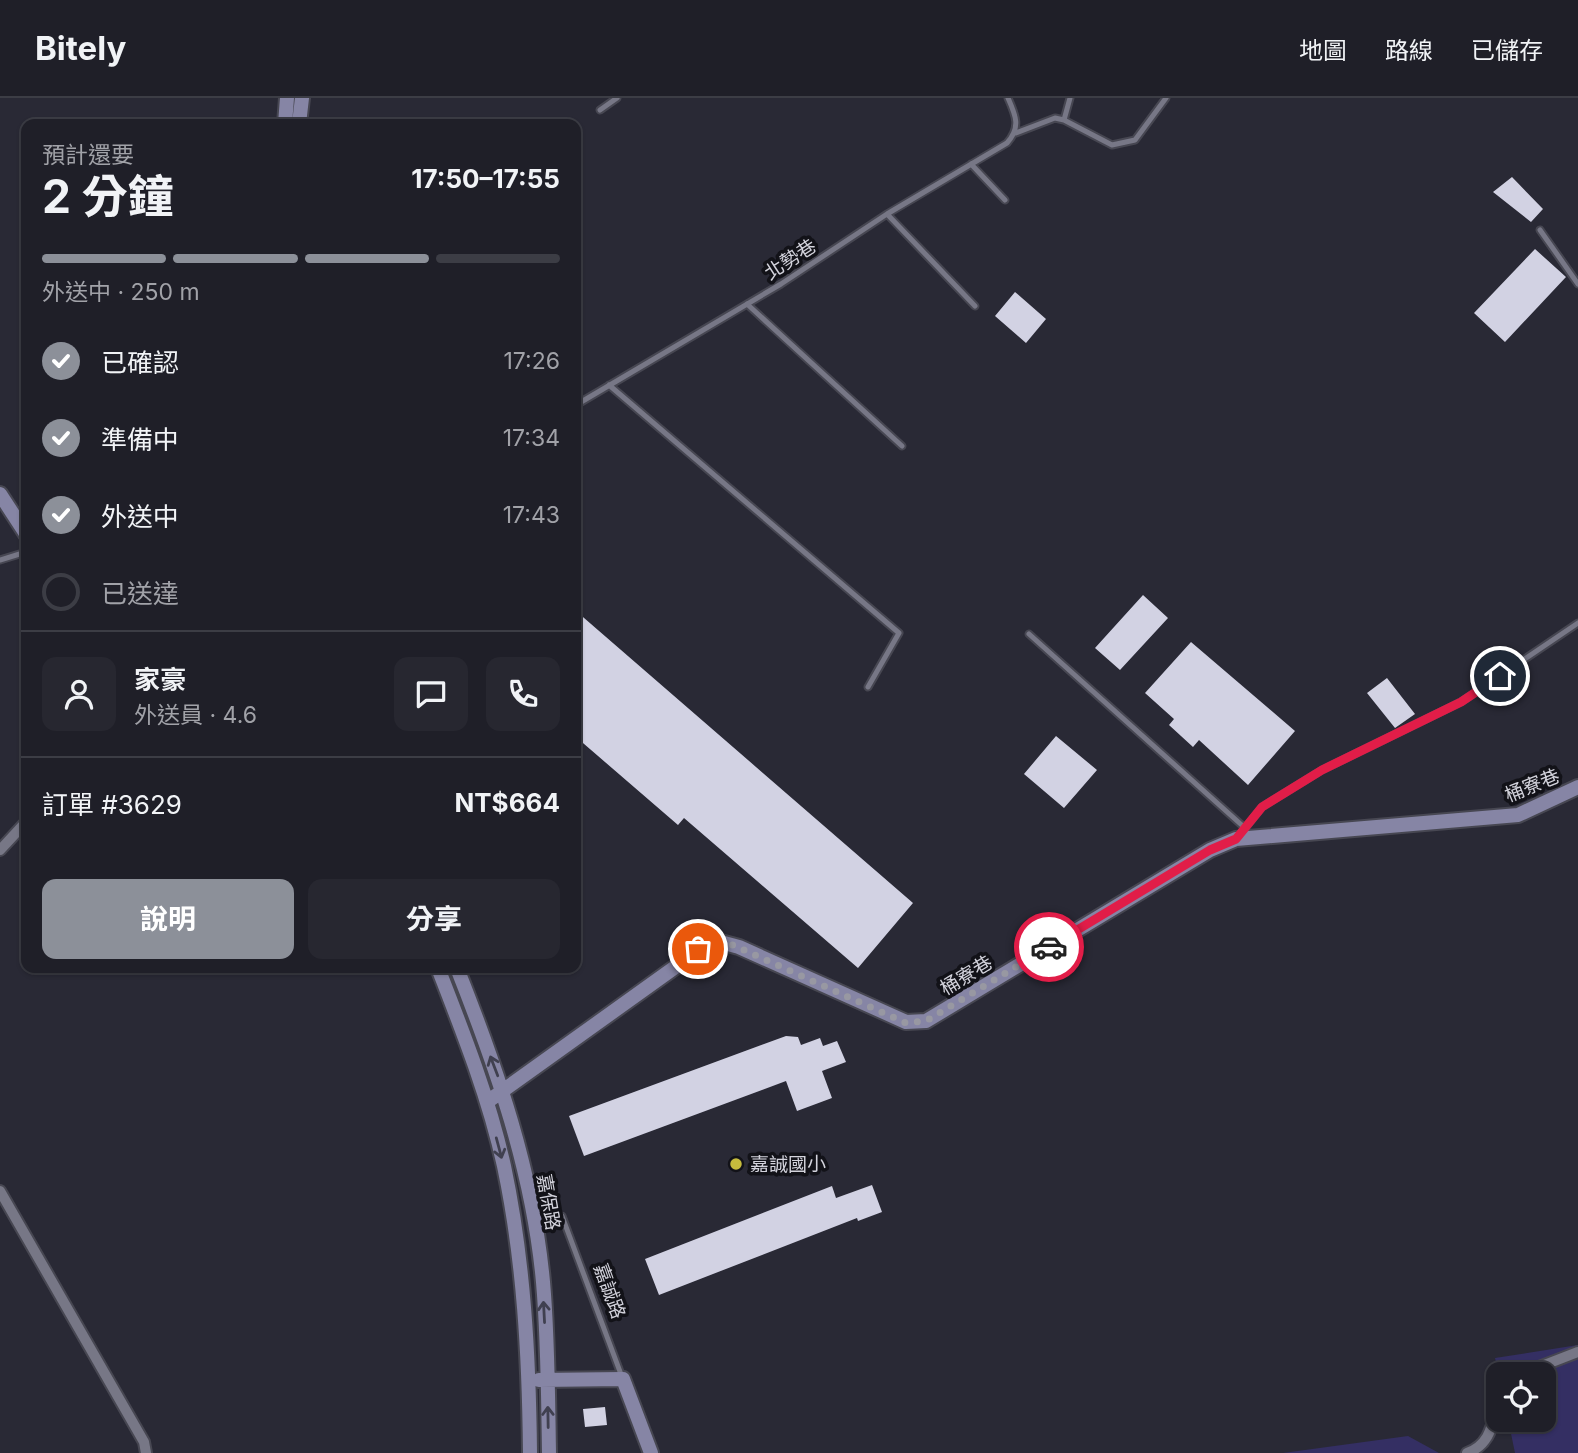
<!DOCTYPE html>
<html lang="zh-TW">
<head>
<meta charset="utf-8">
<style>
  body { margin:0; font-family:Inter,"Noto Sans TC",sans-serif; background:#272730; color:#f1f3f6; height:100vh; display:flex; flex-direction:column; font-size:26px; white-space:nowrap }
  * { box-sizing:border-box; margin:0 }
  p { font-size:23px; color:#a1a2a8 }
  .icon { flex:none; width:38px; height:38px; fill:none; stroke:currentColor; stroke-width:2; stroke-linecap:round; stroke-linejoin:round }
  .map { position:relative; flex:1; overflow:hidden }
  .sheet { position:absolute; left:21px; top:21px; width:560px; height:854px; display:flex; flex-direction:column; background:#1f1f28; border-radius:14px; box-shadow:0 2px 5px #0004,0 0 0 2px #3c3d45 }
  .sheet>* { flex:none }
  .fabs { position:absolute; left:1486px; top:1264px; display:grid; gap:14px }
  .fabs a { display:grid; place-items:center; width:70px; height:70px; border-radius:14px; background:#1f1f28; box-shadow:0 2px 5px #0004,0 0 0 2px #3c3d45; font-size:35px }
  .pin { position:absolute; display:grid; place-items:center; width:60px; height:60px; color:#fff; margin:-30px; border:4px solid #fff; border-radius:50%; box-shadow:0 2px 7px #0007 }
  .courier { position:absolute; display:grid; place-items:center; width:70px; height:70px; margin:-35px; border:5px solid #e11d48; border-radius:50%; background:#fff; color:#222; box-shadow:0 2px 9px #0007 }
  .head em { font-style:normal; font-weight:700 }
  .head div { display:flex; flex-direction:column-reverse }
  .head { display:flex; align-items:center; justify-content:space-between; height:119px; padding:0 21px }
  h1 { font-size:46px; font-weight:700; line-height:52px }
  .bar { display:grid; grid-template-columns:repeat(4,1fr); gap:10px 7px; align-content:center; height:84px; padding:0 21px }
  .bar i { height:9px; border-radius:5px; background:#3c3d45 }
  .bar .active { background:#8c9099 }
  .bar p { grid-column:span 4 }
  .line { display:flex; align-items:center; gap:18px; padding:0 21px; border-top:2px solid #3c3d45 }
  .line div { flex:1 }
  .round { display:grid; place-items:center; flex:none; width:74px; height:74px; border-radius:14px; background:#272730 }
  ol { padding:0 21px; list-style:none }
  li { display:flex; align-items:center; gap:21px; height:77px }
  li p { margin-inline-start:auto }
  li .icon { padding:7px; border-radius:50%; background:#8c9099; color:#fff; stroke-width:4 }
  li:last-child { color:#a1a2a8 }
  li i { width:38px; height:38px; border:4px solid #3c3d45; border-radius:50% }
  .action { display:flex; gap:14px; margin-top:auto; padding:14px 21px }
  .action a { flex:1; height:80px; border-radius:14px; background:#8c9099; color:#fff; font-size:28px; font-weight:700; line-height:80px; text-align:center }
  .action a+a { background:#272730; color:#f1f3f6 }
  header { display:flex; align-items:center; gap:42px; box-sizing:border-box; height:98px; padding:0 35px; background:#1f1f28; border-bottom:2px solid #3c3d45 }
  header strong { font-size:33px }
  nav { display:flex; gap:38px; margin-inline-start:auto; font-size:24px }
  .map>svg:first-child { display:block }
</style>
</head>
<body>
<header>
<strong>Bitely</strong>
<nav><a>地圖</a><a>路線</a><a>已儲存</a></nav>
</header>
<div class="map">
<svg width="1578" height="1355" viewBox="0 0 1578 1355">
  <rect width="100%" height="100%" fill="#292935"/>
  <path fill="#342f63" d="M1578,1247V1355H1515L1508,1321H1544V1276H1499L1495,1260Z
    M1408,1338L1439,1355H1283Z"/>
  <path fill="#d2d2e3" d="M1512,79L1543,111L1531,124L1493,94Z
    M1535,151L1566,179L1505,244L1474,215Z
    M1015,194L1046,221L1026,245L995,218Z
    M1143,497L1168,520L1120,572L1095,550Z
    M576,513L913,805L858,870L684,720L678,727L576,639Z
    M1191,544L1295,633L1248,687L1199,642L1193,649L1169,627L1174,621L1145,595Z
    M1387,580L1415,616L1395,630L1367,595Z
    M1056,638L1097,672L1064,710L1024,676Z
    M786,938L798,939L801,947L820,940L823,948L837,943L846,964L822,973L832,1000L797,1013L786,983L584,1058L569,1018Z
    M872,1087L882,1114L858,1123L857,1120L659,1197L645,1161L832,1088L836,1100Z
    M605,1309L607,1327L585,1329L583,1311Z"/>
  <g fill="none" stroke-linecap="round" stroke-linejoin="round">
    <g stroke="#474752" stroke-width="9">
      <path id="lane" d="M600,12L617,0
        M1064,22L1070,0
        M1016,35L1055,20L1064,22L1112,47L1135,42L1166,0
        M971,66L1005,102
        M887,116L975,208
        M1540,132L1578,186
        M747,206L902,348
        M609,287L899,535L868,589
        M576,307L781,186L887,116L1007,45C1021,29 1016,18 1008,0
        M0,462L26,454
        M1029,536L1245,730
        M1238,739L1262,709L1322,672L1461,604L1578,525
        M562,1118L622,1279"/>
    </g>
    <g stroke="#474752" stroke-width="14">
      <path id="street" d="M0,752L26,724
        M0,1093L144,1344L146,1355
        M1521,1276L1578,1254
        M1467,1355C1490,1347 1492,1327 1498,1306"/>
    </g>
    <g stroke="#474752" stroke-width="18">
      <path id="secondary" d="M285,26L287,0
        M299,26L302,0
        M0,396L26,436
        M438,870C463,934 489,1000 504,1068C524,1163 529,1258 530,1355
        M457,870C497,971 533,1074 543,1184C548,1240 548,1298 549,1355
        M487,1004L713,842L739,849L906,924L926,923L1210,752L1236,741L1518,717L1578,689
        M539,1282L623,1281L651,1355"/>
    </g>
    <use href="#lane" stroke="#777786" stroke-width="5"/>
    <use href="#street" stroke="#777786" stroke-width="10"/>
    <use href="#secondary" stroke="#8685a5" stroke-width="14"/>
  </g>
  <defs><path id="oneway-shaft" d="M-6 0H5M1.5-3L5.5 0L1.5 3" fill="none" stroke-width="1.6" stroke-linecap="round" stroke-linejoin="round" transform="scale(1.75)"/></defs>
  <g stroke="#404050">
    <use href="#oneway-shaft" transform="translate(494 968) rotate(-111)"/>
    <use href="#oneway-shaft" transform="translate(499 1050) rotate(75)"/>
    <use href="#oneway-shaft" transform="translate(544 1214) rotate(-93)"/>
    <use href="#oneway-shaft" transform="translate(548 1319) rotate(-91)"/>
  </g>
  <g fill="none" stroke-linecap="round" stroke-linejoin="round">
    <path stroke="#9898a2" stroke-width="7" stroke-dasharray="0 12.6" d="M698,851L713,842L726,844L906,925L926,923L1049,849"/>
    <path stroke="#e11d48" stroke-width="9" d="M1049,849L1210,752L1236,741L1262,709L1322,672L1461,604L1500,578"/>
  </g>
  <circle fill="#c6bc3d" stroke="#121218" stroke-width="2.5" cx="736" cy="1066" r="7"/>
  <g text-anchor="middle" stroke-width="7" stroke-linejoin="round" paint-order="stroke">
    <g font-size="19" fill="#d3d3dc" stroke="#121218">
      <text transform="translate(790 161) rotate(-33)" y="7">北勢巷</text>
      <text transform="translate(1532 687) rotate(-22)" y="7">桶寮巷</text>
      <text transform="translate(966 877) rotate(-31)" y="7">桶寮巷</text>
      <text transform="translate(549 1104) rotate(80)" y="7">嘉保路</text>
      <text transform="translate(610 1193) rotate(70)" y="7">嘉誠路</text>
    </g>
    <g font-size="19" fill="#d3d3dc" stroke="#121218" text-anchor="start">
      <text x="750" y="1073">嘉誠國小</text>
    </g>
  </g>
</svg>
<div class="fabs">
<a><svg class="icon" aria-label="locate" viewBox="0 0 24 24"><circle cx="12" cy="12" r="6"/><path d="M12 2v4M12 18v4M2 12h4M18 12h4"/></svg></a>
</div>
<div class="pin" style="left:698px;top:851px;background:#ea580c"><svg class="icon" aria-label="bag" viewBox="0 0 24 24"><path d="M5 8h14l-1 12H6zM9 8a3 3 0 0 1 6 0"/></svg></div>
<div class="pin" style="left:1500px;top:578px;background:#1f2937"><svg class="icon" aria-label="home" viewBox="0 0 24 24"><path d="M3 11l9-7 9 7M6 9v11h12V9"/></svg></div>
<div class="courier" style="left:1049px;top:849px"><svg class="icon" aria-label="car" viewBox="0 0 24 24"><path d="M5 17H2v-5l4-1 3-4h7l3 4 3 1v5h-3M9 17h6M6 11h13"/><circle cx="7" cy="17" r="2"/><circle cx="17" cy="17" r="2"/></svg></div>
<section class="sheet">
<div class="head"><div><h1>2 分鐘</h1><p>預計還要</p></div><em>17:50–17:55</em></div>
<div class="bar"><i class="active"></i><i class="active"></i><i class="active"></i><i></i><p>外送中 · 250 m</p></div>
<ol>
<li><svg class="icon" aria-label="check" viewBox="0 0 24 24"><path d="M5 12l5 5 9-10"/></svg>已確認<p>17:26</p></li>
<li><svg class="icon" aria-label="check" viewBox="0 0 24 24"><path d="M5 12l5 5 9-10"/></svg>準備中<p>17:34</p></li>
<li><svg class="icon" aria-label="check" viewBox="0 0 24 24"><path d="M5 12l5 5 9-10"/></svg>外送中<p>17:43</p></li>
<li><i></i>已送達</li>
</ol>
<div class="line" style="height:126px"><a class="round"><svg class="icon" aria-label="person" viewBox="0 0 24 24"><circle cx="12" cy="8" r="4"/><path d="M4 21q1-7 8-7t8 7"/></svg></a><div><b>家豪</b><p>外送員 · 4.6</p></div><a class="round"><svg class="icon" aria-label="chat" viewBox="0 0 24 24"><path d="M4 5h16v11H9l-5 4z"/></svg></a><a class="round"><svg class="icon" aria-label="phone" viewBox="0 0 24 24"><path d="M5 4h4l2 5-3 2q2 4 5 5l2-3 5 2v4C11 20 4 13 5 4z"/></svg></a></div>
<div class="line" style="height:91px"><div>訂單 #3629</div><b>NT$664</b></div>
<div class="action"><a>說明</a><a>分享</a></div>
</section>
</div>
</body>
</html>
